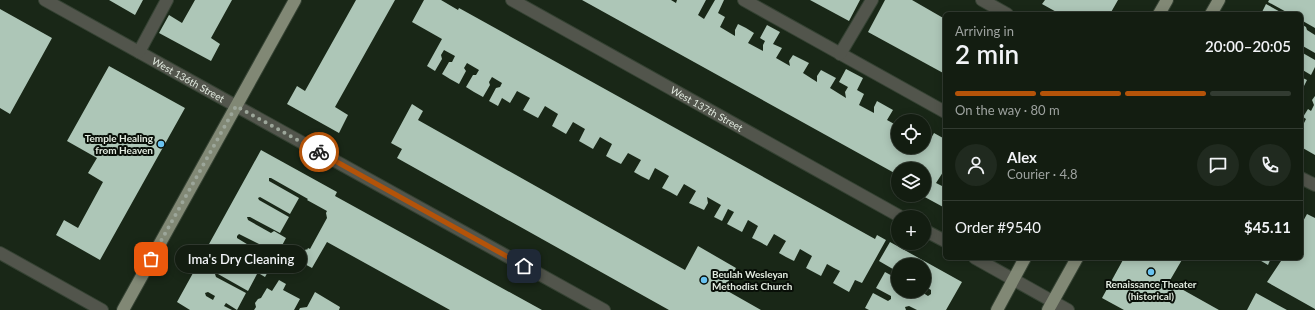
<!DOCTYPE html>
<html lang="en">
<head>
<meta charset="utf-8">
<style>
  body { margin:0; font-family:Lato,sans-serif; background:#202a1f; color:#f1f3f6; height:100vh; display:flex; flex-direction:column; font-size:15px; white-space:nowrap }
  * { box-sizing:border-box; margin:0 }
  p { font-size:13px; color:#9da29f }
  .icon { flex:none; width:22px; height:22px; fill:none; stroke:currentColor; stroke-width:2; stroke-linecap:round; stroke-linejoin:round }
  .map { position:relative; flex:1; overflow:hidden }
  .details { position:absolute; left:943px; top:12px; width:360px; height:248px; display:flex; flex-direction:column; background:#131d11; border-radius:6px; box-shadow:0 2px 10px #0003,0 0 0 1px #323b31 }
  .details>* { flex:none }
  .buttons { position:absolute; left:891px; top:114px; display:grid; gap:8px }
  .buttons a { display:grid; place-items:center; width:40px; height:40px; border-radius:50%; background:#131d11; box-shadow:0 2px 10px #0003,0 0 0 1px #323b31; font-size:20px }
  .pin { position:absolute; display:grid; place-items:center; width:34px; height:34px; color:#fff; margin:-17px; border-radius:8px; box-shadow:0 2px 6px #0006 }
  .courier { position:absolute; display:grid; place-items:center; width:40px; height:40px; margin:-20px; border:3px solid #b45309; border-radius:50%; background:#fff; color:#222; box-shadow:0 1px 5px #0007 }
  .bubble { position:absolute; height:28px; border-radius:14px; background:#131d11; box-shadow:0 2px 10px #0003,0 0 0 1px #323b31; font-size:13px; font-weight:600; line-height:28px; text-align:center }
  .overview em { font-style:normal; font-weight:600 }
  .overview div { display:flex; flex-direction:column-reverse }
  .overview { display:flex; align-items:center; justify-content:space-between; height:68px; padding:0 12px }
  h1 { font-size:26px; font-weight:600; line-height:30px }
  .bar { display:grid; grid-template-columns:repeat(4,1fr); gap:6px 4px; align-content:center; height:48px; padding:0 12px }
  .bar i { height:5px; border-radius:3px; background:#323b31 }
  .bar .selected { background:#b45309 }
  .bar p { grid-column:span 4 }
  .line { display:flex; align-items:center; gap:10px; padding:0 12px; border-top:1px solid #323b31 }
  .line div { flex:1 }
  .round { display:grid; place-items:center; flex:none; width:42px; height:42px; border-radius:21px; background:#202a1f }
  .map>svg:first-child { display:block }
</style>
</head>
<body>
<div class="map">
<svg width="1315" height="310" viewBox="0 0 1315 310">
  <rect width="100%" height="100%" fill="#192717"/>
  <path fill="#adc6b7" fill-rule="evenodd" d="M109,0H143L135,15Z
    M195,0H232L211,38L220,44L211,61L159,33L169,15L182,23Z
    M356,0H395L335,107L348,115L339,133L287,104L297,86L305,91Z
    M424,0H441L458,10L459,8L875,239L877,235L886,240L862,283L855,280L849,292L833,283L840,271L834,268L827,264L821,276L806,268L812,256L800,249L794,261L786,257L779,253L786,241L774,234L767,246L760,242L752,238L758,226L748,220L742,232L727,224L734,212L728,209L722,221L714,217L721,205L707,197L708,203L704,210L689,203L696,191L684,184L677,196L670,192L662,188L669,176L655,168L649,180L641,176L634,172L641,160L628,153L621,164L613,160L606,156L612,144L600,137L593,149L579,141L585,129L573,122L566,134L552,126L558,114L545,106L538,118L523,110L530,98L517,91L510,103L502,98L498,106L489,101L496,88L500,87L502,83L492,77L489,82L490,85L483,97L474,92L466,87L473,75H476L479,70L467,63L464,68L466,71L459,84L450,79L442,74L449,62H452L455,56L444,50L441,55L442,59L435,71L427,66L442,39L412,22Z
    M582,0H671L676,3L677,0H706L698,15L704,19L715,0H724L718,13L725,17L720,27L735,36V30L738,24L746,28L754,33L748,43L763,51V45L765,41L760,38L767,25L780,32L773,44L782,48L776,58L790,66L789,61L793,55L809,63L803,73L817,82V76L821,70L836,78L830,88L846,98L845,92L848,87L839,82L846,69L863,78L857,90L864,94L859,105L874,113V107L877,101L893,110L887,120L898,126V147H924V140L929,142L934,133L943,138L945,135V169L936,183L944,187L945,185V208L921,195H924V169H898V175Z
    M810,0H860L849,21Z
    M885,0H912L945,19V74L868,32Z
    M1045,0H1118L1110,14H1060L1042,4Z
    M1269,0H1315V28L1301,20V14H1290L1268,2Z
    M1266,4L1284,14H1261Z
    M0,9L52,38L10,114L0,108Z
    M1301,24L1306,27L1307,30L1315,35V53L1301,45Z
    M1301,52L1315,60V67L1311,75L1301,69Z
    M109,66L185,108L100,260L56,235L64,220L78,228L103,182L88,173L97,158L67,141Z
    M1301,77L1307,80L1301,92Z
    M1315,96V155L1301,147V124L1303,125L1306,119L1303,117L1308,109L1311,111L1314,105L1312,100Z
    M412,104L423,111L418,120L685,270L698,246L736,268L724,289L761,310H669L397,158L402,149L391,143Z
    M261,150L337,192L335,196L542,310H450L327,242L312,268L299,261L306,249L307,250L308,248L310,249L327,218L326,213L327,211L307,200L308,199L271,178H269V181L299,198L290,214L260,197L258,198L259,200L289,217L280,233L250,217H247L248,220L271,233L274,231L286,238L277,255L262,247L263,246L239,234L237,236V238L255,249L254,250L259,253L260,252L275,259L265,277L253,270L252,267L228,253L226,255L227,257L257,274L248,291L218,274H215L216,277L246,293L237,310L226,303L224,306L232,310H190L177,302ZM208,292L215,296L213,300L206,296L205,293Z
    M1307,214L1315,218V309L1267,282L1283,258H1301V225Z
    M890,242L962,282L946,310H917L909,306L905,307L906,310H869L865,308L873,293L888,301L891,299V296L876,288L885,272L898,279V291H920L928,296L931,294V290L924,286V265H898V272L879,261Z
    M1124,258H1183L1169,282L1219,310H1124L1102,298Z
    M1256,258H1271L1268,265Z
    M279,280L286,284L283,290L300,299L294,310H254L256,307L255,303L258,299L261,298L267,288L272,291Z
    M315,292L340,307L339,310H299L300,308L307,307Z
    M1256,293L1287,310H1247Z"/>
  <g fill="none" stroke-linecap="round" stroke-linejoin="round">
    <g stroke="#354233" stroke-width="14">
      <g id="minor">
        <path id="s1" d="M45,0L604,310"/>
        <path id="s2" d="M512,0L901,217"/>
        <path d="M744,0L945,112"/>
        <path d="M982,0L1007,14"/>
        <path d="M139,52L167,0"/>
        <path d="M840,54L872,0"/>
        <path d="M1301,178L1315,185"/>
        <path d="M924,230L945,241"/>
        <path d="M0,253L102,310"/>
        <path d="M975,258L1068,310"/>
      </g>
    </g>
    <g stroke="#354233" stroke-width="14">
      <path id="major" d="M1159,14L1167,0
        M1211,14L1219,0
        M123,310L295,0
        M997,310L1025,258
        M1048,310L1077,258"/>
    </g>
    <use href="#minor" stroke="#52554c" stroke-width="12"/>
    <use href="#major" stroke="#818875" stroke-width="12"/>
  </g>
  <g fill="none" stroke-linecap="round" stroke-linejoin="round">
    <path stroke="#9ca69a" stroke-width="4" stroke-dasharray="0 7.2" d="M151,259L236,106L319,152"/>
    <path stroke="#b45309" stroke-width="5" d="M319,152L524,266"/>
  </g>
  <g fill="#6ac3f1" stroke="#080e07" stroke-width="1.5">
    <circle cx="161" cy="144" r="4"/>
    <circle cx="1151" cy="272" r="4"/>
    <circle cx="704" cy="280" r="4"/>
  </g>
  <g text-anchor="middle" stroke-width="4" stroke-linejoin="round" paint-order="stroke">
    <g font-size="10" fill="#e2ebe0" stroke="#080e07">
      <text dy="4" stroke="none"><textPath href="#s1" startOffset="164">West 136th Street</textPath></text>
      <text dy="4" stroke="none"><textPath href="#s2" startOffset="223">West 137th Street</textPath></text>
    </g>
    <g font-size="10" font-weight="bold" fill="#e2ebe0" stroke="#080e07" text-anchor="end">
      <text x="153" y="142">Temple Healing<tspan x="153" dy="12">from Heaven</tspan></text>
      <text x="712" y="278" text-anchor="start">Beulah Wesleyan<tspan x="712" dy="12">Methodist Church</tspan></text>
      <text x="1151" y="288" text-anchor="middle">Renaissance Theater<tspan x="1151" dy="12">(historical)</tspan></text>
    </g>
  </g>
</svg>
<div class="buttons">
<a><svg class="icon" aria-label="locate" viewBox="0 0 24 24"><circle cx="12" cy="12" r="6"/><path d="M12 2v4M12 18v4M2 12h4M18 12h4"/></svg></a>
<a><svg class="icon" aria-label="layers" viewBox="0 0 24 24"><path d="M12 4l9 5-9 5-9-5zM3 14l9 5 9-5"/></svg></a>
<a>+</a>
<a>−</a>
</div>
<div class="pin" style="left:151px;top:259px;background:#ea580c"><svg class="icon" aria-label="bag" viewBox="0 0 24 24"><path d="M5 8h14l-1 12H6zM9 8a3 3 0 0 1 6 0"/></svg></div>
<div class="pin" style="left:524px;top:266px;background:#1f2937"><svg class="icon" aria-label="home" viewBox="0 0 24 24"><path d="M3 11l9-7 9 7M6 9v11h12V9"/></svg></div>
<div class="courier" style="left:319px;top:152px"><svg class="icon" aria-label="bike" viewBox="0 0 24 24"><circle cx="6" cy="16" r="4"/><circle cx="18" cy="16" r="4"/><path d="M6 16l4-8h5l3 8M10 8l3 8H6M13 5h3"/></svg></div>
<div class="bubble" style="left:175px;top:245px;width:132px">Ima's Dry Cleaning</div>
<section class="details">
<div class="overview"><div><h1>2 min</h1><p>Arriving in</p></div><em>20:00–20:05</em></div>
<div class="bar"><i class="selected"></i><i class="selected"></i><i class="selected"></i><i></i><p>On the way · 80 m</p></div>
<div class="line" style="height:72px"><a class="round"><svg class="icon" aria-label="person" viewBox="0 0 24 24"><circle cx="12" cy="8" r="4"/><path d="M4 21q1-7 8-7t8 7"/></svg></a><div><b>Alex</b><p>Courier · 4.8</p></div><a class="round"><svg class="icon" aria-label="chat" viewBox="0 0 24 24"><path d="M4 5h16v11H9l-5 4z"/></svg></a><a class="round"><svg class="icon" aria-label="phone" viewBox="0 0 24 24"><path d="M5 4h4l2 5-3 2q2 4 5 5l2-3 5 2v4C11 20 4 13 5 4z"/></svg></a></div>
<div class="line" style="height:52px"><div>Order #9540</div><b>$45.11</b></div>
</section>
</div>
</body>
</html>
